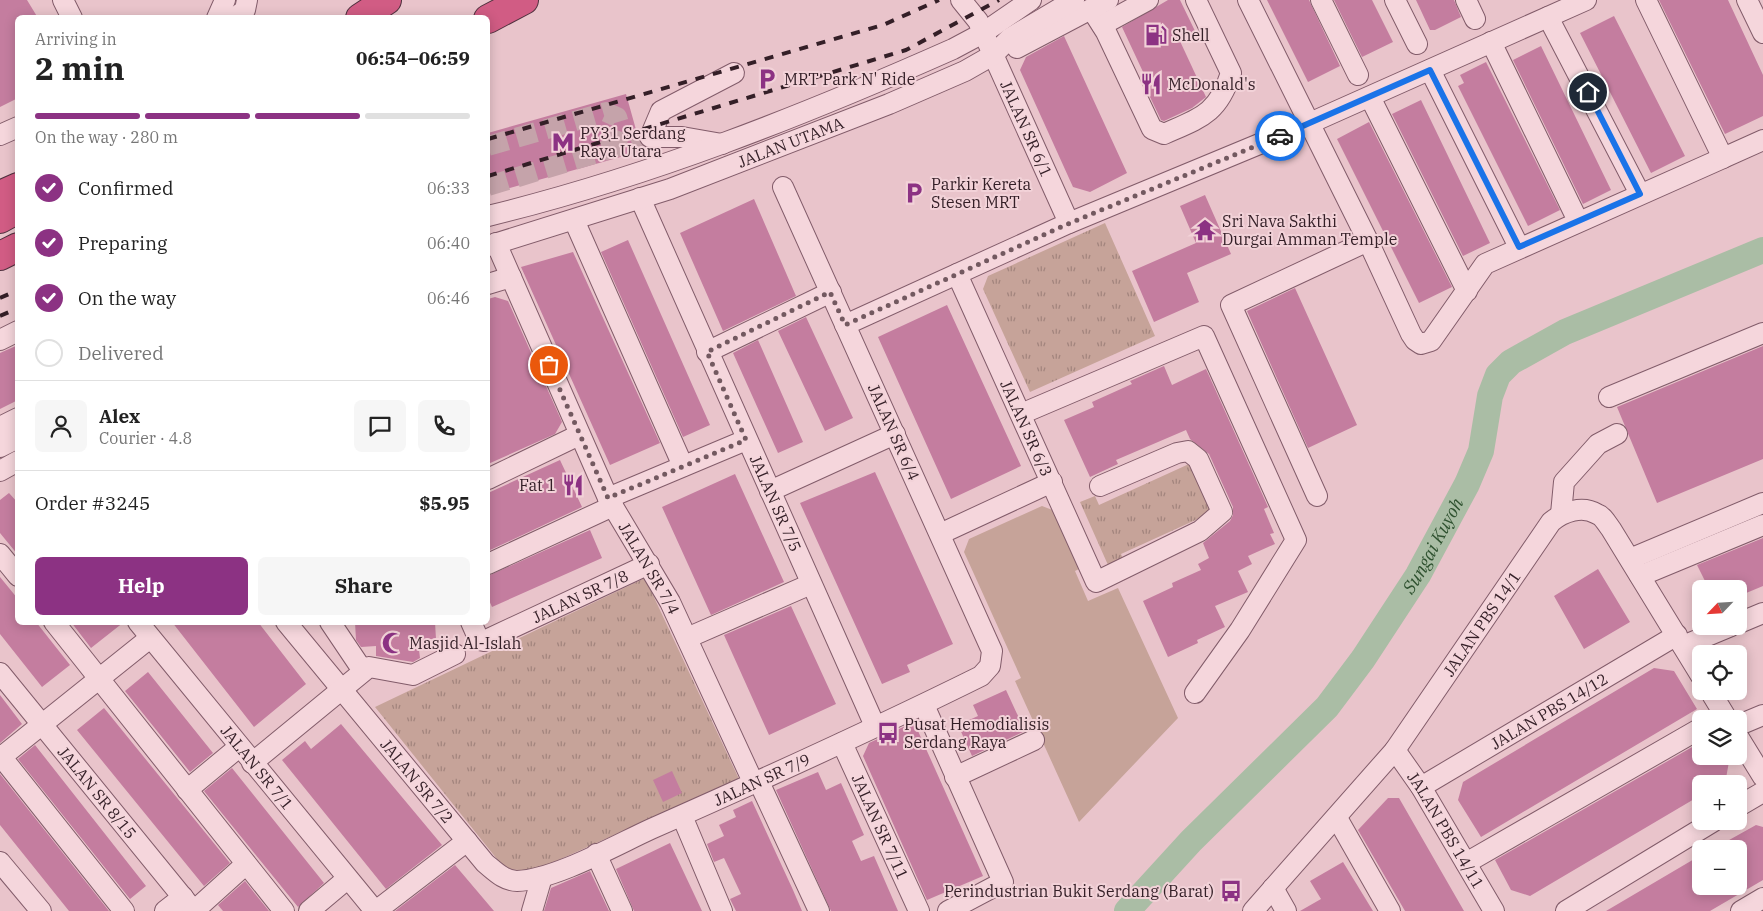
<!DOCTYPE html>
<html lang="en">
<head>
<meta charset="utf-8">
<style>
  body { margin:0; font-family:"IBM Plex Serif",serif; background:#f6f6f6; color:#222; height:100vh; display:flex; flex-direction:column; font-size:19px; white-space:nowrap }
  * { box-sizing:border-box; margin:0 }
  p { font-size:16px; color:#767676 }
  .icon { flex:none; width:28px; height:28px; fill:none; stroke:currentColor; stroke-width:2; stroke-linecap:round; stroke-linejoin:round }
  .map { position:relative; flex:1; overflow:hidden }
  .side { position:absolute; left:15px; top:15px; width:475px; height:610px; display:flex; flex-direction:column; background:#fff; border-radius:8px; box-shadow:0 2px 12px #0003 }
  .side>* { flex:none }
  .needle { width:32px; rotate:245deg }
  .controls { position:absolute; left:1692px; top:580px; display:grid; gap:10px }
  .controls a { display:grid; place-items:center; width:55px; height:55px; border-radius:8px; background:#fff; box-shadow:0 2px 12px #0003; font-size:25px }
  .pin { position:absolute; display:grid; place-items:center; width:42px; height:42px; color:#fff; margin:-21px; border:2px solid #fff; border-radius:50%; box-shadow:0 1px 5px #0007 }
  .courier { position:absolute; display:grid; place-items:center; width:50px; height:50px; margin:-25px; border:4px solid #1a73e8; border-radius:50%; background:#fff; color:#222; box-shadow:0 1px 6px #0007 }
  .head em { font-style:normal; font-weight:700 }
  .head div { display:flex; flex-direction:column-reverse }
  .head { display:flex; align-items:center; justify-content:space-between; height:85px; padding:0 20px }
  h1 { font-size:32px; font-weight:700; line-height:38px }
  .bar { display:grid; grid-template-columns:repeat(4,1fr); gap:8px 5px; align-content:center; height:60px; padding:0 20px }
  .bar i { height:6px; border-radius:4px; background:#e0e0e0 }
  .bar .selected { background:#8c3283 }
  .bar p { grid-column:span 4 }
  .line { display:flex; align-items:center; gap:12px; padding:0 20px; border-top:1px solid #e0e0e0 }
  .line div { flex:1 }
  .round { display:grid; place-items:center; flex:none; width:52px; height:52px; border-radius:8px; background:#f6f6f6 }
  ol { padding:0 20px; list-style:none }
  li { display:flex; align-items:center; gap:15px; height:55px }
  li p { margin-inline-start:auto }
  li .icon { padding:5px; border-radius:50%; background:#8c3283; color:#fff; stroke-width:4 }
  li:last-child { color:#767676 }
  li i { width:28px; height:28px; border:2px solid #e0e0e0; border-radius:50% }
  .button { display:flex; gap:10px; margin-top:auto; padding:10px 20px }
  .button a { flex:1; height:58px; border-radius:8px; background:#8c3283; color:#fff; font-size:20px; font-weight:700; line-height:58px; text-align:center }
  .button a+a { background:#f6f6f6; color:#222 }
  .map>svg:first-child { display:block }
</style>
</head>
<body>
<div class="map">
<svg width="1763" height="911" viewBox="0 0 1763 911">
  <defs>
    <pattern id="park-tufts" width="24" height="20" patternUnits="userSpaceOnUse" patternTransform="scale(1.25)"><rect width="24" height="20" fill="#c6a399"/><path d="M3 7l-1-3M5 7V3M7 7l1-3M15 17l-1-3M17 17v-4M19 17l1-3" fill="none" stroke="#a2847d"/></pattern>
  </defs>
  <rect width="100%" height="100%" fill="#e9c4cb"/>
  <path fill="#c6a399" d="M1042,506L1055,511L1081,568L1075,571L1088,601L1118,588L1178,718L1079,822L1015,681L1021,678L964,552L969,539Z"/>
  <path fill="url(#park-tufts)" d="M1105,223L1155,336L1030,392L983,289L988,276Z
    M1189,464L1211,513L1121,554L1123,559L1108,565L1080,502L1095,496L1099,505Z
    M645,578L739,779L534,871L505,869L375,707Z"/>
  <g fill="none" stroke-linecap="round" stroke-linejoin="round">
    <path stroke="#aabda5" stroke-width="26" id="s1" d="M1127,911L1191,841L1327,707L1363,659L1418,575L1467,484L1481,451L1490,396L1498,375L1511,362L1565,332L1763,250"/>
  </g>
  <path fill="#c47d9f" d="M0,0H27L38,18H18V98L0,107Z
    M1168,0H1180L1195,31L1179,39L1206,97L1192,108L1164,121L1161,120L1140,76L1144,74L1122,27Z
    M1267,0H1309L1340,66L1308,82Z
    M1334,0H1372L1393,42L1362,57Z
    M1416,0H1454L1461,17L1435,30H1430Z
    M1659,0H1728L1763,75V116L1725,134Z
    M1614,16L1685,156L1651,173L1580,33Z
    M1064,36L1127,173L1090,192L1073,187L1020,70L1026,57Z
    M1541,46L1611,190L1583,204L1513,60Z
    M1486,62L1560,210L1528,226L1458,86L1464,83L1460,75Z
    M626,94L642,151L488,194V133Z
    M1421,100L1490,243L1463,256L1392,114Z
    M1369,122L1452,287L1419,303L1337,139Z
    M1205,195L1231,254L1187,273L1199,302L1154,322L1132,271L1196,243L1180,206Z
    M754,199L796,296L723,331L680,233Z
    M628,240L710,425L683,437L601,252Z
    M573,252L660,443L610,465L521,267Z
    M1295,288L1357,425L1308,448L1247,311Z
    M495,297L508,301L562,422L555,434L488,464V299Z
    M947,305L1021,466L951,499L878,337Z
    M806,317L853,418L825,431L778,331Z
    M758,340L803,442L778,453L733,353Z
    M18,345V400L0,409V353Z
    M1763,346V459L1657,503L1617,407Z
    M1164,366L1172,385L1206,369L1268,507L1264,509L1274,533L1270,534L1275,544L1248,556L1252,564L1238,571L1248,592L1215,606L1225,627L1197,640L1198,643L1168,657L1143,601L1173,587L1172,583L1201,570L1198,564L1209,558L1203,543L1230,521L1233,515V507L1209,454L1190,439L1186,430L1116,460L1118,464L1090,477L1064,420L1094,407L1092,402L1132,384L1130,381Z
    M560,460L582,507L488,551V493Z
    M875,472L953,644L907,665L910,672L882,684L800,503Z
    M735,474L784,582L711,615L662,507Z
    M9,493L18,503V555L0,533V500Z
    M590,530L602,558L492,607L488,598V576Z
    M1763,538V586L1739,596V589H1709L1697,565Z
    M1598,569L1630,622L1584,649L1554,596Z
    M0,577L18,599V622H36L70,665L42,687L0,634Z
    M791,606L836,704L769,735L724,635Z
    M71,622H124L91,648Z
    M172,622H258L306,684L254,727Z
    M355,622H435L436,639H429V650H419L420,658L413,662L376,656V646L361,647L356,640Z
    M1654,668L1674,671L1697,709L1481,837L1458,800L1463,782Z
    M148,672L213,753L190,772L125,691Z
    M1006,690L1025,731L972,756L958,725L978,716L973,705Z
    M0,695L22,724L0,743Z
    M104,708L230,863L204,886L77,730Z
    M914,722L983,876L927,900L863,756L869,743Z
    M341,724L442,845L386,889L282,760L305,741L311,749Z
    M1701,742V756H1730L1725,784H1701V795L1530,896L1511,890L1495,860Z
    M35,745L146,886L130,899L18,759Z
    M232,768L324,883L298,907L204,791Z
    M672,771L682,793L663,802L653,780Z
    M818,772L826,790L841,783L864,835L852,841L861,861L874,856L898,911H831L776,790Z
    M0,774L109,911H69L0,825Z
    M1388,798H1399L1464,911H1405L1358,830Z
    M752,801L793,890L802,911H736L730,899L741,894L724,858L714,862L707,844L724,836L719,825L736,817L733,810Z
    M1756,825L1763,827V880L1710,911H1606L1701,855V886H1739V849H1713Z
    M670,843L702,911H634L616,869Z
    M1343,862L1373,911H1300L1321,899L1310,881Z
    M455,865L494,911H395Z
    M590,871L609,911H544L551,888Z
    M245,881L256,895L269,911H223L218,905Z"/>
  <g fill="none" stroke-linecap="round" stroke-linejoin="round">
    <path stroke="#c5a3aa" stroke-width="20" stroke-dasharray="20 10" stroke-linecap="butt" d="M488,146L606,112L617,117L621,130L617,142L606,149
      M488,186L650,137"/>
    <g stroke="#825c6a" stroke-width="22">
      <g id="minor">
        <path d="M63,0L72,18"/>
        <path id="s2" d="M961,0L978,21L1069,223"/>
        <path d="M1248,0L1368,241L1411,334L1415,340L1421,344L1431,341L1485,264L1723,158"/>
        <path d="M1321,0L1358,75"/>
        <path d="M1395,0L1417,44"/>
        <path d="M1466,0L1475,19"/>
        <path d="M1646,0L1723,158L1763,140"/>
        <path d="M1747,0L1763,33"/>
        <path d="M1092,10L1106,32L1152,129L1164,134C1200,118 1218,114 1231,73L1196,0"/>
        <path d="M1548,17L1640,194"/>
        <path d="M217,18L225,0"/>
        <path d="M234,18L245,10L247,0"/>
        <path d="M1102,25L1148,0"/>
        <path d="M1491,42L1578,221"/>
        <path d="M1017,48L1108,0"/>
        <path d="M1430,70L1519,247"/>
        <path d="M1370,97L1467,291"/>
        <path d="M0,135L18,127"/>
        <path d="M722,144L682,137H650L661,111L734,73"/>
        <path id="s3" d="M640,198L875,726"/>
        <path d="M488,216C648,177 802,116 953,49L983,33L1031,0"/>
        <path d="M574,220L683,466"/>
        <path id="s4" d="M496,243L608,498L670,602L754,784"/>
        <path id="s5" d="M488,246L670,189L889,104L965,71L993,55L1010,38L1074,0"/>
        <path id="s6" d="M957,274L1096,582L1200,531L1222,512L1198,459L1188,451L1177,453L1100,486"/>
        <path d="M488,284L511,277"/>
        <path d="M845,325L1069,223L1310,123L1586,0"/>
        <path d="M0,340L18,331"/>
        <path d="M707,352L831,292"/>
        <path d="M1609,397L1763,333"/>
        <path d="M1021,414L1204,336L1296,540L1240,630L1195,693"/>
        <path d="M0,427L18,418"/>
        <path d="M0,447L18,438"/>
        <path d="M0,471L18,461"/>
        <path d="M488,479L579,435"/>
        <path d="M770,491L895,434"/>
        <path d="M1317,496L1231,305L1368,241"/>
        <path d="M608,498L746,440"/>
        <path d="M1561,514L1564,482L1598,444L1617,434"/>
        <path d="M940,534L1052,482"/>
        <path d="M0,554L18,576"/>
        <path d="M1630,559L1763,503"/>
        <path d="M488,564L613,506"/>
        <path d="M1640,576L1763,525"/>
        <path d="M54,622L284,911"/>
        <path id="s7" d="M138,622L375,911"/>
        <path id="s8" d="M286,622L485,863C495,871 504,881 517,881C554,880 616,845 651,829C762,780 872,730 981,676L990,666L992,651L783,187"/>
        <path d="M330,622L363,671"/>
        <path id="s9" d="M471,622L479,640L484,641L649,564"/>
        <path d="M1739,623L1763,613"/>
        <path d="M687,638L811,584"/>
        <path d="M1683,646L1731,626"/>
        <path id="s10" d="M0,673L194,911"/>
        <path d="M1710,691L1727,719"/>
        <path d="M924,705L1003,882L948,911"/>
        <path d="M1739,725L1763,715"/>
        <path d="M1739,738L1763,777"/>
        <path id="s11" d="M842,743L919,911"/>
        <path id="s12" d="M1395,750L1421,787L1494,911"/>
        <path d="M0,755L124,911"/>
        <path d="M0,758L150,638"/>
        <path d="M252,763L369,667L413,675L455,654"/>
        <path d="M955,777L1034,740"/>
        <path d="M759,782L819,911"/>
        <path id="s13" d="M1421,787L1677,635"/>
        <path d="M187,790L239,747"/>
        <path d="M1739,806L1763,792"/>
        <path d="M682,816L722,911"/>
        <path d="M1337,818L1390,911"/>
        <path d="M596,854L622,911"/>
        <path d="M0,862L41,911"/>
        <path d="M1466,863L1701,728"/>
        <path d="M1273,888L1286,911"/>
        <path d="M165,911L183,897"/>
        <path d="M194,911L246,864"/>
        <path d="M309,911L347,879"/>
        <path d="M376,911L467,841"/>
        <path d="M532,911L542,877"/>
        <path id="s14" d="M1253,911L1395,750L1551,522C1563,512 1582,505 1597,514C1603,516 1607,524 1611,529L1701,676"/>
        <path d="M1566,911L1714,821"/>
        <path d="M1741,911L1763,898"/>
      </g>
    </g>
    <g stroke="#50303e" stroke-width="30">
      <path id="highway" d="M360,18L387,0
        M488,19L524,0
        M0,195L18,187
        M0,219L18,209
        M0,256L18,247"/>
    </g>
    <use href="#minor" stroke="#f5d6dc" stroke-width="20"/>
    <use href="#highway" stroke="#d15c84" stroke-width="28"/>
    <path stroke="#341f27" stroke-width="4" stroke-dasharray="9 9" stroke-linecap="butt" d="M488,139L883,25L939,0
      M488,176L906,50L999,0
      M0,298L18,290
      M0,316L18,308"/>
  </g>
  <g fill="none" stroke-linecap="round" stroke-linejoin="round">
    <path stroke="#735960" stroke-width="5" stroke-dasharray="0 9" d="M549,365L608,498L746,440L707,352L830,292L845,325L1070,223L1280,136"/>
    <path stroke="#1a73e8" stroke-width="6" d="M1280,136L1430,70L1519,247L1640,194L1588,92"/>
  </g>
  <defs>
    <g id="fuel-bare" transform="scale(1.725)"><path d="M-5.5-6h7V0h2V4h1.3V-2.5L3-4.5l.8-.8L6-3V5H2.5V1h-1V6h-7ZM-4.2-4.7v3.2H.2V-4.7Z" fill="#8c3283" stroke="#f2d2d8" stroke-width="2.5" paint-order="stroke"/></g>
    <g id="parking-bare" transform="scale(1.725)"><path d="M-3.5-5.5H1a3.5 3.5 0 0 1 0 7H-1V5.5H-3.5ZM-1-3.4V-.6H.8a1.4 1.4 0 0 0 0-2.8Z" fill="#8c3283" stroke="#f2d2d8" stroke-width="2.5" paint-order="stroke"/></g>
    <g id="restaurant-bare" transform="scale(1.725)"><path d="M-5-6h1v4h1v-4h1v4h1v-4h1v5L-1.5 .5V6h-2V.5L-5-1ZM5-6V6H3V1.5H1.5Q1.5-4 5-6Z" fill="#8c3283" stroke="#f2d2d8" stroke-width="2.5" paint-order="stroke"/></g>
    <g id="metro-bare" transform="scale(1.725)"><path d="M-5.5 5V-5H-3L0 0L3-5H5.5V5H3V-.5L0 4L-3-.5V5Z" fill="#8c3283" stroke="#f2d2d8" stroke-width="2.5" paint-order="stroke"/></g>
    <g id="temple-bare" transform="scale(1.725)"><path d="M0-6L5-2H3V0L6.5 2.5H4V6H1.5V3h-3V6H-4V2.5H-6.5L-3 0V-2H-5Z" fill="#8c3283" stroke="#f2d2d8" stroke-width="2.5" paint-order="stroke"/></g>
    <g id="mosque-bare" transform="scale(1.725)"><path d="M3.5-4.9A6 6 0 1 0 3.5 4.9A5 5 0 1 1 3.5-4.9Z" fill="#8c3283" stroke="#f2d2d8" stroke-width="2.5" paint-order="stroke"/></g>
    <g id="bus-bare" transform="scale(1.725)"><path d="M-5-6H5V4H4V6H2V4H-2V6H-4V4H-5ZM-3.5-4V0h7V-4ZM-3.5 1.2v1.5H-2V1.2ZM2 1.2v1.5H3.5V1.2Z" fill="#8c3283" stroke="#f2d2d8" stroke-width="2.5" paint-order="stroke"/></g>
  </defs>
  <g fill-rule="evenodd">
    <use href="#fuel-bare" x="1156" y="35"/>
    <use href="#parking-bare" x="767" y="79"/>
    <use href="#restaurant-bare" x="1151" y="84"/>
    <use href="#metro-bare" x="563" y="142"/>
    <use href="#parking-bare" x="914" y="193"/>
    <use href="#temple-bare" x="1205" y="230"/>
    <use href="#restaurant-bare" x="573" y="485"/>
    <use href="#mosque-bare" x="393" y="643"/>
    <use href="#bus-bare" x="888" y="733"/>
    <use href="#bus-bare" x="1231" y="891"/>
  </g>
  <g text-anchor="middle" stroke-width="4" stroke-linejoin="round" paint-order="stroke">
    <g font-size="16" fill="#341f27" stroke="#f2d2d8" text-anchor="start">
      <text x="1172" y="41">Shell</text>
      <text x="784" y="85">MRT Park N' Ride</text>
      <text x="1168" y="90">McDonald's</text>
      <text x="580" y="139">PY31 Serdang<tspan x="580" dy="18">Raya Utara</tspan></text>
      <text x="931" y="190">Parkir Kereta<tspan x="931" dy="18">Stesen MRT</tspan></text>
      <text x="1222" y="227">Sri Nava Sakthi<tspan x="1222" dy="18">Durgai Amman Temple</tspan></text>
      <text x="556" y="491" text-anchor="end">Fat 1</text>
      <text x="409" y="649">Masjid Al-Islah</text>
      <text x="904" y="730">Pusat Hemodialisis<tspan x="904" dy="18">Serdang Raya</tspan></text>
      <text x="1214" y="897" text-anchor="end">Perindustrian Bukit Serdang (Barat)</text>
    </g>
    <g font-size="16" fill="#341f27" stroke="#f2d2d8">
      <text dy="6" stroke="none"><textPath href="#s2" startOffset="145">JALAN SR 6/1</textPath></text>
      <text dy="6" stroke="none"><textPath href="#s5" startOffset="320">JALAN UTAMA</textPath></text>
      <text dy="6" stroke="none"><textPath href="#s6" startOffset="169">JALAN SR 6/3</textPath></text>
      <text transform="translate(894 432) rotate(66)" y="6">JALAN SR 6/4</text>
      <text dy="6" stroke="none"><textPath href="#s3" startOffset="334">JALAN SR 7/5</textPath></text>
      <text dy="6" stroke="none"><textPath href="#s4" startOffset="360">JALAN SR 7/4</textPath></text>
      <text dy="6" stroke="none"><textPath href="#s9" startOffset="131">JALAN SR 7/8</textPath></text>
      <text dy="6" stroke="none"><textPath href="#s14" startOffset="368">JALAN PBS 14/1</textPath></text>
      <text dy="6" stroke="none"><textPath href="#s13" startOffset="149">JALAN PBS 14/12</textPath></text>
      <text dy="6" stroke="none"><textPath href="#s7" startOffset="188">JALAN SR 7/1</textPath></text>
      <text dy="6" stroke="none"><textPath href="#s8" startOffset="616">JALAN SR 7/9</textPath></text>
      <text dy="6" stroke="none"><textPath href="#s8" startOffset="206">JALAN SR 7/2</textPath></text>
      <text dy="6" stroke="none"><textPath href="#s10" startOffset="154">JALAN SR 8/15</textPath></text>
      <text dy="6" stroke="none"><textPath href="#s11" startOffset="92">JALAN SR 7/11</textPath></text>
      <text dy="6" stroke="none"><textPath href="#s12" startOffset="95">JALAN PBS 14/11</textPath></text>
    </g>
    <g font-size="18" font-style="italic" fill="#2f5230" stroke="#f2d2d8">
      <text dy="6" stroke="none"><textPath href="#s1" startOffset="479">Sungai Kuyoh</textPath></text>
    </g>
  </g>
</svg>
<div class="controls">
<a><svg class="needle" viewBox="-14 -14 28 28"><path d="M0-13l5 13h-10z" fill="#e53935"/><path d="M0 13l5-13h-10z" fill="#767676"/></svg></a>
<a><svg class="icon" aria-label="locate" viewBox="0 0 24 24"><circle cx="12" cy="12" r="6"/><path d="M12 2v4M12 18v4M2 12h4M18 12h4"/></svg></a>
<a><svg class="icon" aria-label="layers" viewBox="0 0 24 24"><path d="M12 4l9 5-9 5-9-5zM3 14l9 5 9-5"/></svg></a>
<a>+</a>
<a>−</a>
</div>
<div class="pin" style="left:549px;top:365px;background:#ea580c"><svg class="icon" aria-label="bag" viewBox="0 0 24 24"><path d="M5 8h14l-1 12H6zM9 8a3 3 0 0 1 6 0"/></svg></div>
<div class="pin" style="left:1588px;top:92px;background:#1f2937"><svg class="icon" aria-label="home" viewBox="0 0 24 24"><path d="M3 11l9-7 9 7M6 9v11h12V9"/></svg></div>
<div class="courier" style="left:1280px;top:136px"><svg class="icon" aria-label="car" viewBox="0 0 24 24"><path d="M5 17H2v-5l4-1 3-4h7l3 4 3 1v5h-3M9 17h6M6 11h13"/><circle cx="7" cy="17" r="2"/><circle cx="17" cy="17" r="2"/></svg></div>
<section class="side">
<div class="head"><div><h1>2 min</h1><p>Arriving in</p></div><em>06:54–06:59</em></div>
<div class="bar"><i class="selected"></i><i class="selected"></i><i class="selected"></i><i></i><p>On the way · 280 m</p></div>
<ol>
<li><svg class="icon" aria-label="check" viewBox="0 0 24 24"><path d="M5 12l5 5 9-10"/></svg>Confirmed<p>06:33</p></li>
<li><svg class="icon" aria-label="check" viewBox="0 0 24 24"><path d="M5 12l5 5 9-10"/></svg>Preparing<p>06:40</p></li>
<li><svg class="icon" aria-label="check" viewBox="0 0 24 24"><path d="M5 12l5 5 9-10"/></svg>On the way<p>06:46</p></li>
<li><i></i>Delivered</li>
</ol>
<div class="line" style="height:90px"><a class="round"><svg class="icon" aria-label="person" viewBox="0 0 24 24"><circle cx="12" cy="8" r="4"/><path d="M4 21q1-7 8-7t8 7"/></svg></a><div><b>Alex</b><p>Courier · 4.8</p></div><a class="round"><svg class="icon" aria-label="chat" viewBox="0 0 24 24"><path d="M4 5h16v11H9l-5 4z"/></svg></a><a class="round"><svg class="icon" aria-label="phone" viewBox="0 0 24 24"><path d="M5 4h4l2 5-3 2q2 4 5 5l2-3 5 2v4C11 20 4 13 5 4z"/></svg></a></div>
<div class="line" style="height:65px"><div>Order #3245</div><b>$5.95</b></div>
<div class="button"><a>Help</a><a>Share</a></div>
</section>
</div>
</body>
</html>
